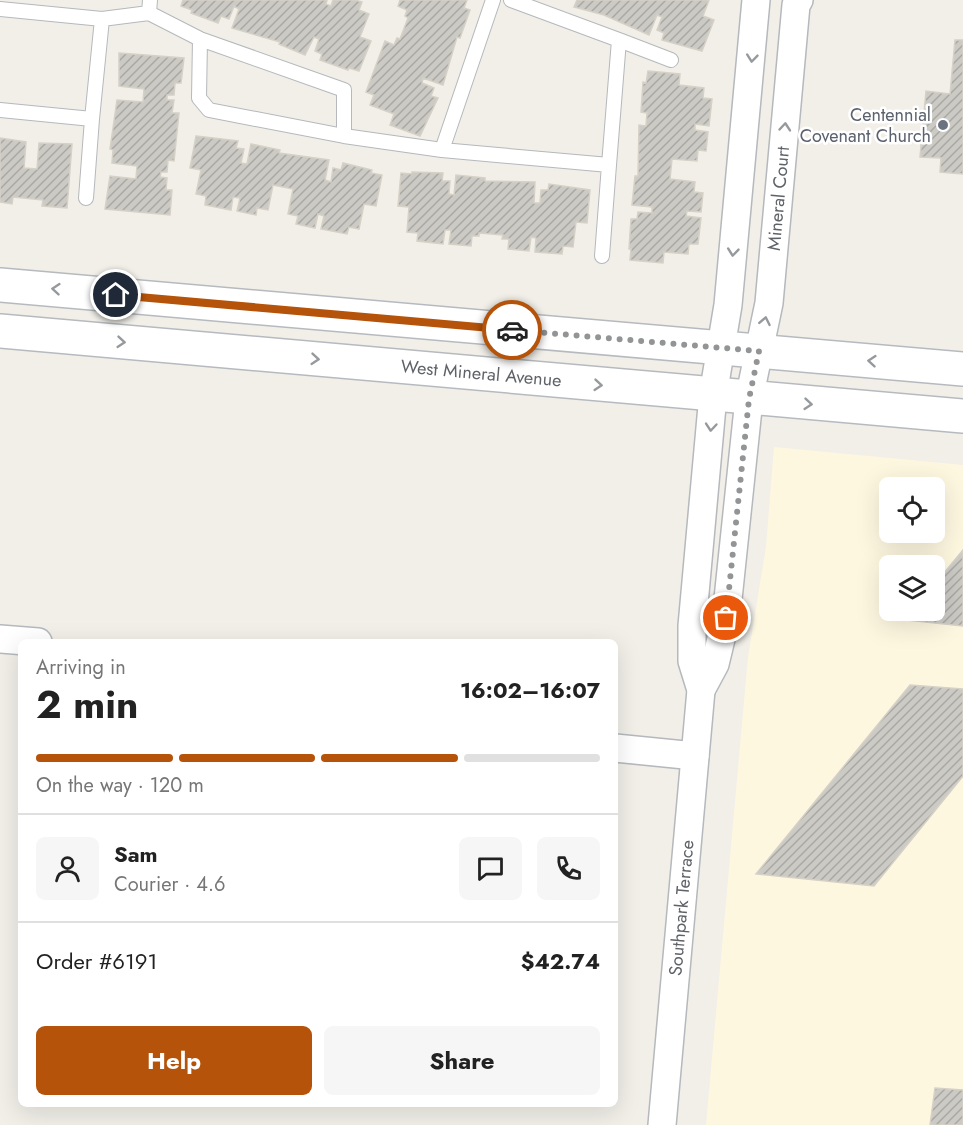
<!DOCTYPE html>
<html lang="en">
<head>
<meta charset="utf-8">
<style>
  body { margin:0; font-family:Jost,sans-serif; background:#f6f6f6; color:#222; height:100vh; display:flex; flex-direction:column; font-size:22px; white-space:nowrap }
  * { box-sizing:border-box; margin:0 }
  p { font-size:20px; color:#767676 }
  .icon { flex:none; width:33px; height:33px; fill:none; stroke:currentColor; stroke-width:2; stroke-linecap:round; stroke-linejoin:round }
  .map { position:relative; flex:1; overflow:hidden }
  .details { position:absolute; left:18px; top:639px; width:600px; height:468px; display:flex; flex-direction:column; background:#fff; border-radius:9px; box-shadow:0 6px 24px #0002 }
  .details>* { flex:none }
  .fabs { position:absolute; left:879px; top:477px; display:grid; gap:12px }
  .fabs a { display:grid; place-items:center; width:66px; height:66px; border-radius:9px; background:#fff; box-shadow:0 6px 24px #0002; font-size:30px }
  .pin { position:absolute; display:grid; place-items:center; width:51px; height:51px; color:#fff; margin:-26px; border:3px solid #fff; border-radius:50%; box-shadow:0 2px 6px #0007 }
  .courier { position:absolute; display:grid; place-items:center; width:60px; height:60px; margin:-30px; border:4px solid #b45309; border-radius:50%; background:#fff; color:#222; box-shadow:0 2px 8px #0007 }
  .overview em { font-style:normal; font-weight:700 }
  .overview div { display:flex; flex-direction:column-reverse }
  .overview { display:flex; align-items:center; justify-content:space-between; height:102px; padding:0 18px }
  h1 { font-size:39px; font-weight:700; line-height:45px }
  .bar { display:grid; grid-template-columns:repeat(4,1fr); gap:9px 6px; align-content:center; height:72px; padding:0 18px }
  .bar i { height:8px; border-radius:4px; background:#e0e0e0 }
  .bar .active { background:#b45309 }
  .bar p { grid-column:span 4 }
  .line { display:flex; align-items:center; gap:15px; padding:0 18px; border-top:2px solid #e0e0e0 }
  .line div { flex:1 }
  .round { display:grid; place-items:center; flex:none; width:63px; height:63px; border-radius:9px; background:#f6f6f6 }
  .primary-button { display:flex; gap:12px; margin-top:auto; padding:12px 18px }
  .primary-button a { flex:1; height:69px; border-radius:9px; background:#b45309; color:#fff; font-size:24px; font-weight:700; line-height:69px; text-align:center }
  .primary-button a+a { background:#f6f6f6; color:#222 }
  .map>svg:first-child { display:block }
</style>
</head>
<body>
<div class="map">
<svg width="963" height="1125" viewBox="0 0 963 1125">
  <defs>
    <pattern id="building-hatch" width="6" height="6" patternUnits="userSpaceOnUse" patternTransform="scale(1.5)"><rect width="6" height="6" fill="#cccac5"/><path d="M-1 1l2-2M0 6l6-6M5 7l2-2" fill="none" stroke="#a9a8a4"/></pattern>
  </defs>
  <rect width="100%" height="100%" fill="#f1efe8"/>
  <path fill="#fef7e0" fill-rule="evenodd" d="M774,447L963,465V1125H706L748,657L766,547ZM890,488H934V532H890ZM890,566H934V610H890Z"/>
  <path fill="url(#building-hatch)" stroke="#d6d1c6" stroke-width="1.5" d="M183,0H327L326,4L331,6L333,0H355L362,2L359,10L369,14L360,37L371,41L359,71L349,68L348,70L320,60L322,54L315,51L319,39L314,37L305,55L279,44L280,42L232,28L239,9L234,6L229,19L221,16L218,23L191,13L192,10L181,6Z
    M400,0H467L464,8L470,10L460,38L457,37L443,85L423,78L422,83L434,88L431,96L438,98L420,136L390,125L394,114L370,105L374,95L366,92L385,41L394,45L397,38L400,39L408,18L405,16L407,10L398,6Z
    M577,0H709L703,16L714,20L702,51L662,40L664,33L657,30L662,17L657,15L649,35L604,15L574,7Z
    M955,40H963V174L940,172L941,158L920,157L926,91L950,94Z
    M119,53L184,58L181,83H175L174,95H167V100H174L172,113H179L174,161L168,160L167,172H161L160,177L167,178L166,190H172L170,215L105,209L110,176L136,179L137,166L112,163L113,150L110,149L117,100L143,102L144,89L119,86Z
    M648,71L680,74L679,85L704,88L703,98L712,99L709,126L695,124V130L708,132L706,151L698,150L697,161L672,159L670,179L695,182L694,192L703,193L701,212L687,211L686,216L701,218L698,244H689L688,254L664,252L663,263L630,260L631,249H629L631,219H637L638,212L652,213V207L632,205L635,176H638L639,125L646,126L647,113L641,112L643,82L646,83Z
    M196,136L238,141L236,148L244,149L241,163L247,164L251,144L280,150L279,153L329,160L325,180L331,182L333,168L341,170L343,163L372,170L371,173L382,175L376,206L364,204L359,229L349,227L347,234L321,229L324,216L318,214L315,228L296,224L298,216L288,214L293,189L273,185L268,210L257,208L256,215L237,211L240,198L233,197L231,210L205,205L206,196L196,194L201,170L190,168Z
    M0,138L26,142L24,168L37,169L39,143L72,144L67,208L42,206L43,200L13,197L12,204L0,202Z
    M412,172L443,173L442,181H450L449,194L454,195L456,175L485,178V181L535,182L534,203H540L541,190H548L549,184L590,190L587,223L576,222L573,247L563,246L562,254L535,252L536,238L531,237L529,251L508,249L509,239H502L503,235L479,233V236H472L471,246L449,244L451,230H445L443,244L417,241L418,233L407,232L409,207L398,206L401,173L412,174Z
    M963,550V626L906,620L914,610H934V585Z
    M910,685L963,689V776L874,886L756,874Z
    M935,1088L963,1090V1125H930Z"/>
  <g fill="none" stroke-linecap="round" stroke-linejoin="round">
    <g stroke="#b5b8bc" stroke-width="16">
      <path id="lane" d="M150,0L149,13L200,39L344,90V136L442,150L609,165L602,256
        M511,0L619,40L609,165
        M0,9L102,19L149,13
        M200,39L199,98L209,110L344,136
        M619,40L671,60
        M0,110L92,119L102,19
        M442,150L493,0
        M86,198L92,119"/>
    </g>
    <g stroke="#b5b8bc" stroke-width="30">
      <g id="street">
        <path d="M0,639L38,642"/>
        <path id="s1" d="M701,690L715,664L726,618L749,399L769,303L796,5L799,0"/>
        <path d="M615,748L695,756"/>
        <path id="s2" d="M662,1125L701,690L692,661V626L713,395L728,305L756,0"/>
      </g>
    </g>
    <g stroke="#b6babf" stroke-width="36">
      <g id="secondary">
        <path d="M0,285L963,369"/>
        <path id="s3" d="M0,331L963,416"/>
      </g>
    </g>
    <use href="#lane" stroke="#fff" stroke-width="14"/>
    <use href="#street" stroke="#fff" stroke-width="27"/>
    <use href="#secondary" stroke="#fff" stroke-width="33"/>
  </g>
  <defs><path id="oneway-chevron" d="M-2-3.5L2.5 0L-2 3.5" fill="none" stroke-width="1.6" stroke-linecap="round" stroke-linejoin="round" transform="scale(1.5)"/></defs>
  <g stroke="#979a9d">
    <use href="#oneway-chevron" transform="translate(752 58) rotate(96)"/>
    <use href="#oneway-chevron" transform="translate(785 127) rotate(-85)"/>
    <use href="#oneway-chevron" transform="translate(733 252) rotate(96)"/>
    <use href="#oneway-chevron" transform="translate(56 289) rotate(-175)"/>
    <use href="#oneway-chevron" transform="translate(765 321) rotate(-79)"/>
    <use href="#oneway-chevron" transform="translate(121 342) rotate(5)"/>
    <use href="#oneway-chevron" transform="translate(315 359) rotate(5)"/>
    <use href="#oneway-chevron" transform="translate(872 361) rotate(-175)"/>
    <use href="#oneway-chevron" transform="translate(598 385) rotate(5)"/>
    <use href="#oneway-chevron" transform="translate(808 404) rotate(5)"/>
    <use href="#oneway-chevron" transform="translate(711 427) rotate(95)"/>
  </g>
  <g fill="none" stroke-linecap="round" stroke-linejoin="round">
    <path stroke="#929495" stroke-width="6" stroke-dasharray="0 10.8" d="M512,330L759,351L749,399L726,618"/>
    <path stroke="#b45309" stroke-width="8" d="M116,295L512,330"/>
  </g>
  <circle fill="#6b7280" stroke="#fff" stroke-width="2" cx="943" cy="125" r="6"/>
  <g text-anchor="middle" stroke-width="5" stroke-linejoin="round" paint-order="stroke">
    <g font-size="18" fill="#5b616d" stroke="#fff" text-anchor="end">
      <text x="931" y="121">Centennial<tspan x="931" dy="21">Covenant Church</tspan></text>
    </g>
    <g font-size="18" fill="#5f6368" stroke="#fff">
      <text dy="6" stroke="none"><textPath href="#s1" startOffset="500">Mineral Court</textPath></text>
      <text dy="6" stroke="none"><textPath href="#s3" startOffset="483">West Mineral Avenue</textPath></text>
      <text dy="6" stroke="none"><textPath href="#s2" startOffset="218">Southpark Terrace</textPath></text>
    </g>
  </g>
</svg>
<div class="fabs">
<a><svg class="icon" aria-label="locate" viewBox="0 0 24 24"><circle cx="12" cy="12" r="6"/><path d="M12 2v4M12 18v4M2 12h4M18 12h4"/></svg></a>
<a><svg class="icon" aria-label="layers" viewBox="0 0 24 24"><path d="M12 4l9 5-9 5-9-5zM3 14l9 5 9-5"/></svg></a>
</div>
<div class="pin" style="left:726px;top:618px;background:#ea580c"><svg class="icon" aria-label="bag" viewBox="0 0 24 24"><path d="M5 8h14l-1 12H6zM9 8a3 3 0 0 1 6 0"/></svg></div>
<div class="pin" style="left:116px;top:295px;background:#1f2937"><svg class="icon" aria-label="home" viewBox="0 0 24 24"><path d="M3 11l9-7 9 7M6 9v11h12V9"/></svg></div>
<div class="courier" style="left:512px;top:330px"><svg class="icon" aria-label="car" viewBox="0 0 24 24"><path d="M5 17H2v-5l4-1 3-4h7l3 4 3 1v5h-3M9 17h6M6 11h13"/><circle cx="7" cy="17" r="2"/><circle cx="17" cy="17" r="2"/></svg></div>
<section class="details">
<div class="overview"><div><h1>2 min</h1><p>Arriving in</p></div><em>16:02–16:07</em></div>
<div class="bar"><i class="active"></i><i class="active"></i><i class="active"></i><i></i><p>On the way · 120 m</p></div>
<div class="line" style="height:108px"><a class="round"><svg class="icon" aria-label="person" viewBox="0 0 24 24"><circle cx="12" cy="8" r="4"/><path d="M4 21q1-7 8-7t8 7"/></svg></a><div><b>Sam</b><p>Courier · 4.6</p></div><a class="round"><svg class="icon" aria-label="chat" viewBox="0 0 24 24"><path d="M4 5h16v11H9l-5 4z"/></svg></a><a class="round"><svg class="icon" aria-label="phone" viewBox="0 0 24 24"><path d="M5 4h4l2 5-3 2q2 4 5 5l2-3 5 2v4C11 20 4 13 5 4z"/></svg></a></div>
<div class="line" style="height:78px"><div>Order #6191</div><b>$42.74</b></div>
<div class="primary-button"><a>Help</a><a>Share</a></div>
</section>
</div>
</body>
</html>
